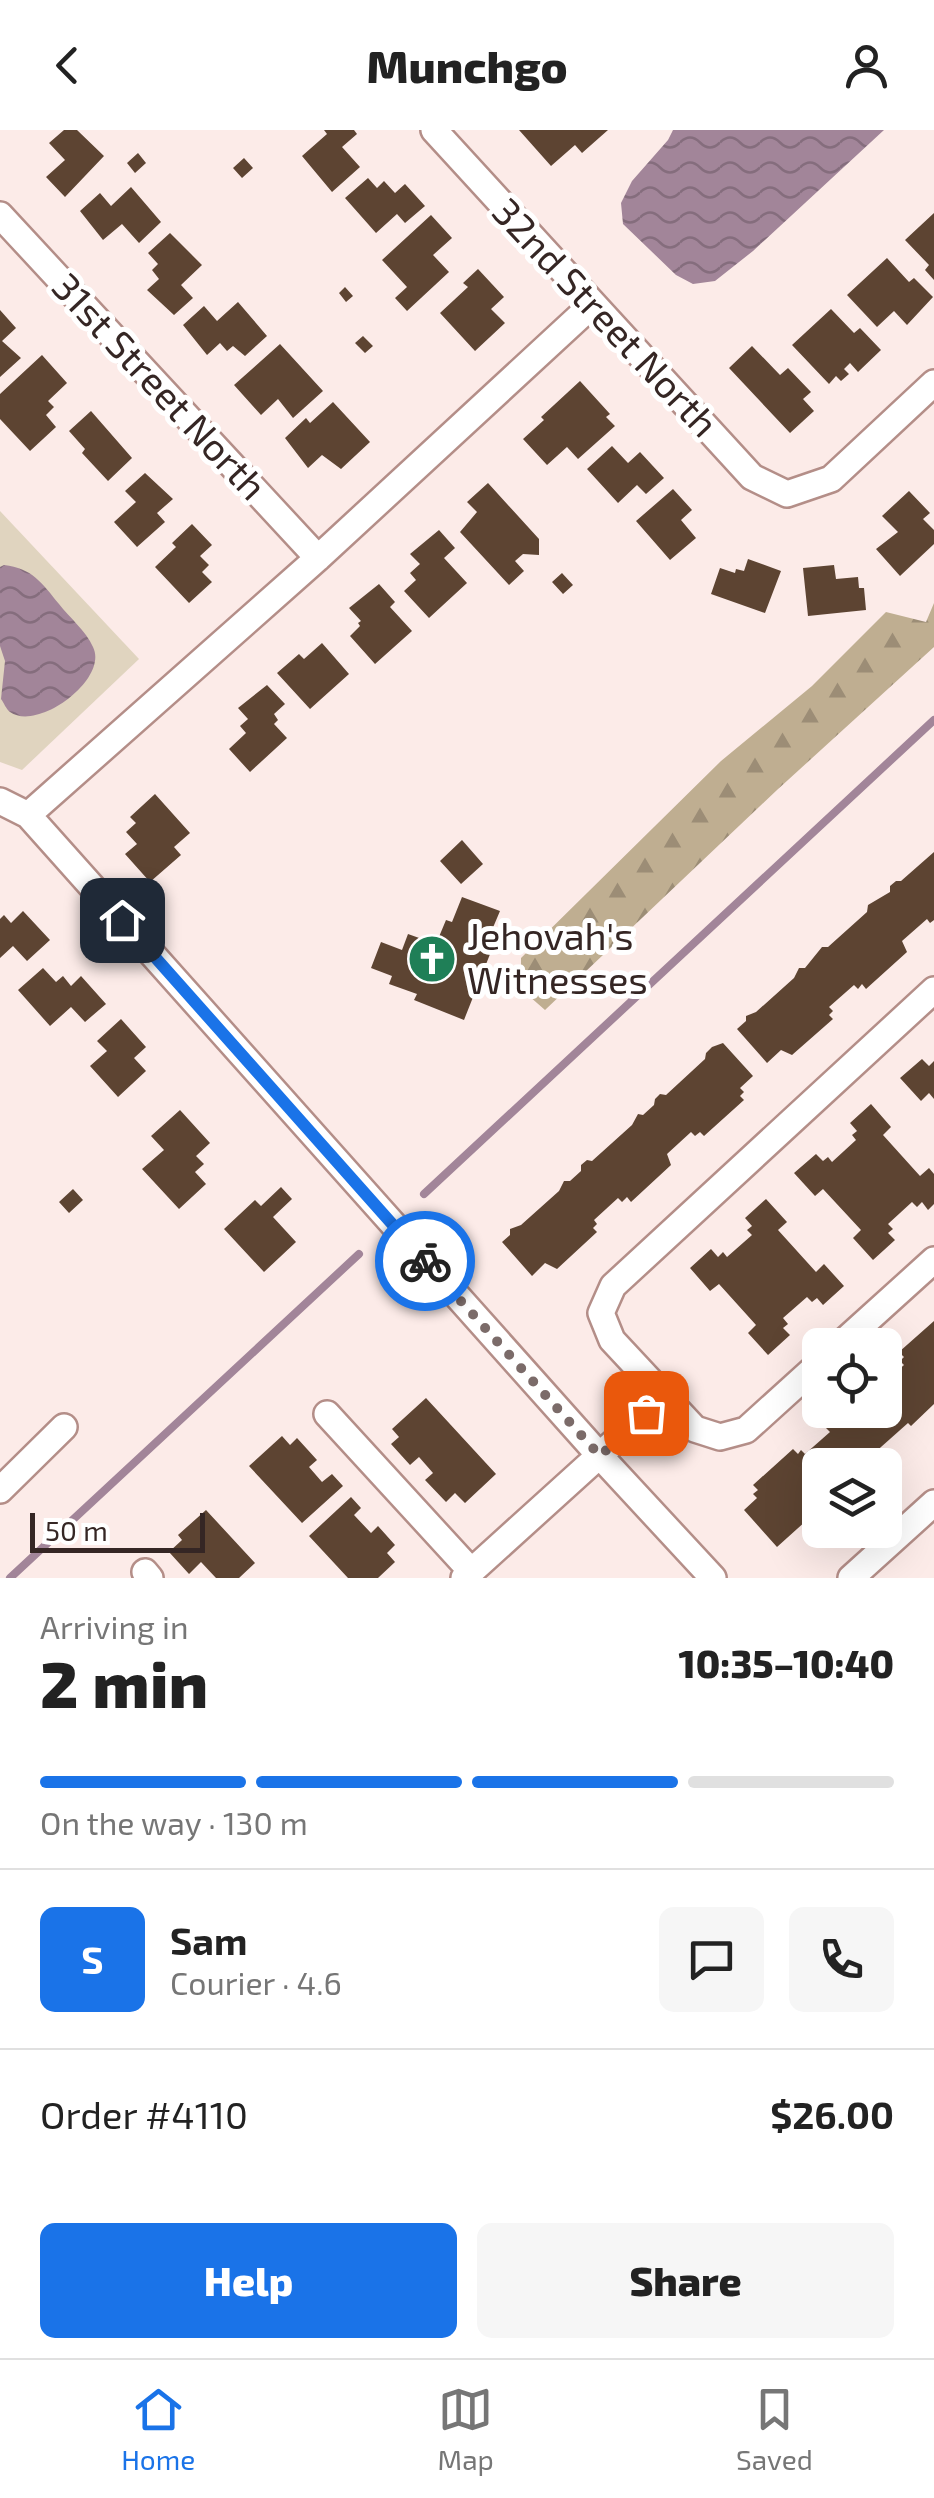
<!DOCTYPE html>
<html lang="en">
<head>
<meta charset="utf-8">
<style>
  body { margin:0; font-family:"Exo 2",sans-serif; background:#f6f6f6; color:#222; height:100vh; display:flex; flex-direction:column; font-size:38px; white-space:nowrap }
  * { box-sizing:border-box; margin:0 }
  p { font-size:32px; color:#767676 }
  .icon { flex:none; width:55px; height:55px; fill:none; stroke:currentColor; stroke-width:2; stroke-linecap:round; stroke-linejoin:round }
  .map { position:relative; height:1448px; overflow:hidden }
  .side { display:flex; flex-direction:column; background:#fff; flex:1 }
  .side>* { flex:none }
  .buttons { position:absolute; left:802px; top:1198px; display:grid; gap:20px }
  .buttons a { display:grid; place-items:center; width:100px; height:100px; border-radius:15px; background:#fff; box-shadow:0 10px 40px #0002; font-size:50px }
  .scale { position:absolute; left:30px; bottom:25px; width:175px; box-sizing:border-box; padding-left:10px; border:5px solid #352624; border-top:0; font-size:28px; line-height:35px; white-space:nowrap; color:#352624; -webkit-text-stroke:8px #fff; paint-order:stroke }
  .pin { position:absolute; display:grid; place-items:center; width:85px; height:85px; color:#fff; margin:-42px; border-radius:20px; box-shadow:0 5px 15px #0006 }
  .courier { position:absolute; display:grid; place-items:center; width:100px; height:100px; margin:-50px; border:8px solid #1a73e8; border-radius:50%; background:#fff; color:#222; box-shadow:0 2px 12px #0007 }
  .overview em { font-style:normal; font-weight:800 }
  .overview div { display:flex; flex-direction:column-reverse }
  .overview { display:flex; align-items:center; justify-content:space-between; height:170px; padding:0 40px }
  h1 { font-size:65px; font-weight:800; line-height:75px }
  .bar { display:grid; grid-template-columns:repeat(4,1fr); gap:15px 10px; align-content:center; height:120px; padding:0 40px }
  .bar i { height:12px; border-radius:8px; background:#e0e0e0 }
  .bar .current { background:#1a73e8 }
  .bar p { grid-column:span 4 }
  .line { display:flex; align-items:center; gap:25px; padding:0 40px; border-top:2px solid #e0e0e0 }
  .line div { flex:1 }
  .round { display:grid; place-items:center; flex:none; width:105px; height:105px; border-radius:15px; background:#f6f6f6 }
  .primary-button { display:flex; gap:20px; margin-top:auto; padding:20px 40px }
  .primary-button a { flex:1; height:115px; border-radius:15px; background:#1a73e8; color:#fff; font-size:40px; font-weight:800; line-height:115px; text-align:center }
  .primary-button a+a { background:#f6f6f6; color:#222 }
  header { display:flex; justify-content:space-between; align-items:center; height:130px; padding:0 40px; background:#fff; font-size:45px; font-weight:800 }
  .tabs { display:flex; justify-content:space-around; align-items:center; height:140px; border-top:2px solid #e0e0e0; background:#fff; font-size:28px; color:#767676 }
  .tabs a { display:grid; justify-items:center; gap:5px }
  .tabs .current { color:#1a73e8 }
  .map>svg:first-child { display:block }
</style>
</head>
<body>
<header><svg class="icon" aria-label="back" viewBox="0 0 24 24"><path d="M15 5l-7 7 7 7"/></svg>Munchgo<svg class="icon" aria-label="person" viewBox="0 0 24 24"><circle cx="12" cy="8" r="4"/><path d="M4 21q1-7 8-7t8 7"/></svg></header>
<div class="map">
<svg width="934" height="1448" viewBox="0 0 934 1448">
  <defs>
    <pattern id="forest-firs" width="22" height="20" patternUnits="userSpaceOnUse" patternTransform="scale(2.5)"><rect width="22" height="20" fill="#bfae91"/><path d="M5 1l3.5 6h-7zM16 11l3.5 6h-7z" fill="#9c8d76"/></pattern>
    <pattern id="water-waves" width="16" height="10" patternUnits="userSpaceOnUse" patternTransform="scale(2.5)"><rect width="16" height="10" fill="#a28599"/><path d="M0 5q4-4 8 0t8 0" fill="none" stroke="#856d7d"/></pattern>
  </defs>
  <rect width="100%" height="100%" fill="#fcebe8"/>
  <path fill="url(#forest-firs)" d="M934,473V517L777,660L545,880L521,859V828L721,631L812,556L886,482L926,492Z"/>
  <path fill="#e0d4bf" d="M0,381L139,529L22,640L0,632Z"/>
  <path fill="url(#water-waves)" d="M673,0H884L753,121L715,151L693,154L676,145L623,94L621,73L632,51L668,10Z
    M4,435C32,438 42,453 59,474C69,487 86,501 93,517C109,549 38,602 10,582C6,579 4,573 1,569L5,531L0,516V437Z"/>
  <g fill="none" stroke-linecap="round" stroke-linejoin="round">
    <path stroke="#a28599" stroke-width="8" d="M424,1064L934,590
      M10,1448L359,1124"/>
  </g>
  <path fill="#5d4432" d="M64,0H77L104,26L65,67L46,47L65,30L49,13Z
    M324,0H354L357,4L342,17L360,37L332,62L302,26L327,4Z
    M519,0H608L582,23L575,15L551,36Z
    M138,23L146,33L135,43L127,33Z
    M244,28L253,38L242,48L233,38Z
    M368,48L377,58L384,51L395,63L405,54L425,76L405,93L397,84L376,103L345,68Z
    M131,57L161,92L139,113L122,94L103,110L80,81L100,63L111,76Z
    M934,83V150L925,140L929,135L905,110Z
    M431,85L452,108L433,125L449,142L407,181L395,168L407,157L382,130Z
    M170,103L202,135L181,155L193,168L174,185L147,160L159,149L152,140L158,134L148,123Z
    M887,128L909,152L914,148L933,167L907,195L894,181L877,197L847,165Z
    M478,139L504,167L491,179L505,193L475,221L440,183L468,157L463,153Z
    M345,157L353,166L346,172L339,163Z
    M238,172L267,206L245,226L233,216L227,221L220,213L207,225L183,195L204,176L217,191Z
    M831,179L854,203L860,198L881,220L858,242L850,233L844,239L849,244L841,251L836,246L829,254L792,215Z
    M0,180L16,198L2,211L21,228L0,247Z
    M363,206L373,216L365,223L355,213Z
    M280,214L323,261L293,288L278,269L261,285L234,255Z
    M752,216L780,245L788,238L811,262L803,269L814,281L790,303L729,238Z
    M42,225L67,253L48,271L54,277L46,285L56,297L30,321L0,289V264Z
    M580,251L610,284L606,287L615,296L578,329L567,317L547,335L523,309L544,290L541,287Z
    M333,272L370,312L341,339L322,325L308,338L285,308L306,288L310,293Z
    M91,281L132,328L108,351L82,323L85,319L69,301Z
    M612,316L628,333L640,322L664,348L646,364L637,355L618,373L587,339Z
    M145,343L173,369L157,383L165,392L137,417L114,392L136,372L125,361Z
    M488,353L539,409V425L523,424L515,431L524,441L509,455L460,402L477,382L467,372Z
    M673,359L692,380L681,390L696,408L670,430L636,391Z
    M909,361L930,383L923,389L934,400V414L900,446L876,419L898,402L882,386Z
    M192,394L212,415L200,426L209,435L202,442L212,452L189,473L155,437L176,417L172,413Z
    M439,400L455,418L444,428L467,453L429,488L404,461L416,450L410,443L420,434L410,424Z
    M748,429L781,441L765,483L711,464L720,438L735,443L736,439L744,441Z
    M834,435L836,449L858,447L859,458H864L866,480L808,486L803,438Z
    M562,443L573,455L563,464L552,452Z
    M379,454L395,472L390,477L412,501L375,534L350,506L360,496L358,493L361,491L349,478Z
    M322,513L349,544L310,579L277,543L299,524L304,529Z
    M267,555L285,574L274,584L278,590L274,594L287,608L250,642L229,619L246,603L240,596L248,589L238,578Z
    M155,664L190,703L174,717L181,725L150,752L125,724L137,714L126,702L136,693L130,687Z
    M462,710L483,734L461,754L440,731Z
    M934,722V790L930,793L927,789L902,811L907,822L866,859L862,854L858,859L854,855L829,877L833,881L829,885L833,889L792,925L781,920L767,933L737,899L746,891V886L756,882L794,848L799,838H805L822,817H828L867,782L868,775L890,762V756L896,751H901Z
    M462,767L500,781L489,807L496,809L464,890L414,870L417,864L389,854L392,846L371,838L381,812L402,820L408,804L436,814L446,790L452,792Z
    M23,781L50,810L27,831L13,816L0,828V789L4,785L11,793Z
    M43,838L56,852L63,846L71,856L81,846L106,874L85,892L71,877L50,896L18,860Z
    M121,889L146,917L134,928L146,941L118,967L90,936L107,921L97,911Z
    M723,913L753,946L740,958L744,962L740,966L744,970L704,1006L700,1002L695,1006L691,1002L667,1024L671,1035L631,1072L627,1067L622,1072L618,1068L594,1090L597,1094L593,1098L597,1102L557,1139L545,1133L532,1146L502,1112L510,1105V1099L521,1095L559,1061L564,1051H570L581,1041V1035L587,1030L592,1031L632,995L638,984L643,985L654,975L655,969L660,964L666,965L705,929L706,923L712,917Z
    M922,929L929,936L934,931V969L929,963L921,971L900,948Z
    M871,974L891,997L883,1005L920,1046L929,1038L934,1044V1074L928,1080L922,1072L917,1077L912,1072L888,1094L893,1099L888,1103L895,1110L873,1130L853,1108L861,1100L823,1059L815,1066L794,1043L816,1024L823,1031L828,1027L832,1032L856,1010L852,1005L857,1001L850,993Z
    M180,980L210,1013L196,1026L204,1034L195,1042L206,1054L179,1079L142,1039L164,1020L151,1006Z
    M281,1057L292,1069L273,1087L296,1112L264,1142L224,1099L255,1070L261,1076Z
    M73,1059L83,1070L69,1083L59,1072Z
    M766,1069L787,1092L778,1100L816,1142L824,1134L844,1156L823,1175L817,1168L812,1172L807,1167L783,1188L788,1194L783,1198L790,1205L768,1225L748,1203L756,1195L719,1154L710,1161L690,1138L711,1119L718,1127L723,1122L727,1127L752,1105L747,1100L752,1096L745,1088Z
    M934,1191V1274L911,1296L908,1293L863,1333L865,1335H820V1372L804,1387L807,1390L777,1417L744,1380L757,1368L753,1364L758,1360L753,1355L793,1319L798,1324L801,1320L805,1324L830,1302L826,1298L831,1294L826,1289L836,1280H885V1252L904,1235L900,1231L904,1227L899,1222Z
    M426,1268L496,1344L465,1373L455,1363L446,1372L425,1350L433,1343L419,1327L410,1335L391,1314L399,1307L392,1299Z
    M282,1306L290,1315L297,1308L317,1330L309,1337L322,1352L332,1344L343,1356L302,1393L249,1336Z
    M351,1367L361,1378L354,1385L371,1403L378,1396L395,1415L387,1423L395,1432L378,1448H348L309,1406Z
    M206,1380L255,1433L239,1448H216L201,1432L189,1444L169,1422L182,1410L178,1405Z"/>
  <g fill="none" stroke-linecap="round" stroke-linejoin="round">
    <g stroke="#b48e88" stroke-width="30">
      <path id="minor" d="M434,0L752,347L787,364L831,349L934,253
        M0,85L318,428
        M0,671L28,685L600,1326L713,1448
        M28,685L318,428L592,175
        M840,1215L934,1130
        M820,1233L746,1300L720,1307L695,1299L612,1210L601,1183L613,1156L934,860
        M327,1284L471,1441
        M0,1360L64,1297
        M145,1442L150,1448
        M464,1448L665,1266
        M851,1448L934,1373"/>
    </g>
    <use href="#minor" stroke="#fff" stroke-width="25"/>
  </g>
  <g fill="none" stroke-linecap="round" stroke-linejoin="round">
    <path stroke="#7b6b69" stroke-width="10" stroke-dasharray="0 18" d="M425,1131L600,1326L646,1283"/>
    <path stroke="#1a73e8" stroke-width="12" d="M122,790L425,1131"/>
  </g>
  <defs>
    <g id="church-disc" transform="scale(2.5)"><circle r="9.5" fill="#1f7f57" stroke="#fff"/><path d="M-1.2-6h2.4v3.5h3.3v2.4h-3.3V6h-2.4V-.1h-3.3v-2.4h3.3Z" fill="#fff"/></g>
  </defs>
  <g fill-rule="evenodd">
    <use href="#church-disc" x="432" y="829"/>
  </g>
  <g text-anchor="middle" stroke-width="10" stroke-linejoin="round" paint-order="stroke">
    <g font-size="38" fill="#352624" stroke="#fff">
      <text transform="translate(605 188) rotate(47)" y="13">32nd Street North</text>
      <text transform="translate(159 257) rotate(47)" y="13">31st Street North</text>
    </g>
    <g font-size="38" fill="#352624" stroke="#fff" text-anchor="start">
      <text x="467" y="820">Jehovah's<tspan x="467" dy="44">Witnesses</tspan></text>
    </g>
  </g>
</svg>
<div class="buttons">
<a><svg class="icon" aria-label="locate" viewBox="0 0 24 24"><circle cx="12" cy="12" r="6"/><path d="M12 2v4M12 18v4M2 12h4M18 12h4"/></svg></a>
<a><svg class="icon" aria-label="layers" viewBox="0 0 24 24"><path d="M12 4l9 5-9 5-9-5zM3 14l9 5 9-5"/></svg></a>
</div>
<div class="scale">50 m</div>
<div class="pin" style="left:646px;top:1283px;background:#ea580c"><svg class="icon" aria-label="bag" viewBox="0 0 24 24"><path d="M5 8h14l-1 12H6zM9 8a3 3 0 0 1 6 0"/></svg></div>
<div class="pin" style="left:122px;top:790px;background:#1f2937"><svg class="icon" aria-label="home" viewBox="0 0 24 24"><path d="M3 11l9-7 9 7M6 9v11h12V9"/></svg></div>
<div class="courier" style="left:425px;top:1131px"><svg class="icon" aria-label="bike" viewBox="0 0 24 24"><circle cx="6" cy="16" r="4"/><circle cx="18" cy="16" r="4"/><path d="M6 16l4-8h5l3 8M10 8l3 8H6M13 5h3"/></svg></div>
</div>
<section class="side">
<div class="overview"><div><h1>2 min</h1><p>Arriving in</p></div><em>10:35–10:40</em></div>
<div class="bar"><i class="current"></i><i class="current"></i><i class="current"></i><i></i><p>On the way · 130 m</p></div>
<div class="line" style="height:180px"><b class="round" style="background:#1a73e8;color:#fff">S</b><div><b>Sam</b><p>Courier · 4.6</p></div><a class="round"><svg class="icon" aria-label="chat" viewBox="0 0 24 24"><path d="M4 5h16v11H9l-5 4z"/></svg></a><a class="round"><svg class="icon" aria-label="phone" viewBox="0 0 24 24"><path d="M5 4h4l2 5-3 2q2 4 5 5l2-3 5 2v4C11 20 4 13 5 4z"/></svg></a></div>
<div class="line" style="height:130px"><div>Order #4110</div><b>$26.00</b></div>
<div class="primary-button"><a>Help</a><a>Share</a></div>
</section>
<nav class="tabs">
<a class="current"><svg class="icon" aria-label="home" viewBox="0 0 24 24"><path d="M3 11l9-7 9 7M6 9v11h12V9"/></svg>Home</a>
<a><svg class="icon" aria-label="map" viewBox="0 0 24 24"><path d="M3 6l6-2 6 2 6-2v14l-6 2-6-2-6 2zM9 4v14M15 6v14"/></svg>Map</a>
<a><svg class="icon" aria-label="saved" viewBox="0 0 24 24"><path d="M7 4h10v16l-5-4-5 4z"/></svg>Saved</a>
</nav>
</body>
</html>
